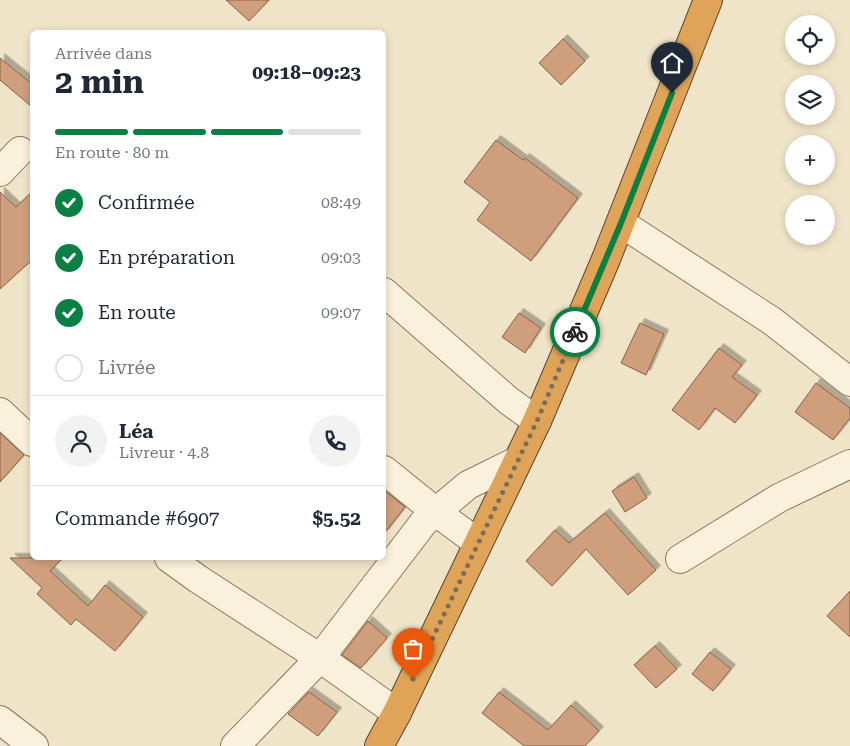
<!DOCTYPE html>
<html lang="fr">
<head>
<meta charset="utf-8">
<style>
  body { margin:0; font-family:"Roboto Serif",serif; background:#f2f2f3; color:#1f2937; height:100vh; display:flex; flex-direction:column; font-size:19px; white-space:nowrap }
  * { box-sizing:border-box; margin:0 }
  p { font-size:16px; color:#747a83 }
  .icon { flex:none; width:28px; height:28px; fill:none; stroke:currentColor; stroke-width:2; stroke-linecap:round; stroke-linejoin:round }
  .map { position:relative; flex:1; overflow:hidden }
  .side { position:absolute; left:30px; top:30px; width:356px; height:530px; display:flex; flex-direction:column; background:#fff; border-radius:8px; box-shadow:0 2px 8px #0003 }
  .side>* { flex:none }
  .fabs { position:absolute; left:785px; top:15px; display:grid; gap:10px }
  .fabs a { display:grid; place-items:center; width:50px; height:50px; border-radius:50%; background:#fff; box-shadow:0 2px 8px #0003; font-size:25px }
  .pin { position:absolute; display:grid; place-items:center; width:42px; height:42px; color:#fff; margin:-51px -21px; border-radius:50% 50% 50% 0; rotate:-45deg; box-shadow:0 0 5px #0007 }
  .pin .icon { rotate:45deg }
  .courier { position:absolute; display:grid; place-items:center; width:50px; height:50px; margin:-25px; border:4px solid #0b8043; border-radius:50%; background:#fff; color:#222; box-shadow:0 1px 6px #0007 }
  .overview em { font-style:normal; font-weight:700 }
  .overview div { display:flex; flex-direction:column-reverse }
  .overview { display:flex; align-items:center; justify-content:space-between; height:85px; padding:0 25px }
  h1 { font-size:32px; font-weight:700; line-height:38px }
  .bar { display:grid; grid-template-columns:repeat(4,1fr); gap:8px 5px; align-content:center; height:60px; padding:0 25px }
  .bar i { height:6px; border-radius:4px; background:#e0e1e3 }
  .bar .selected { background:#0b8043 }
  .bar p { grid-column:span 4 }
  .line { display:flex; align-items:center; gap:12px; padding:0 25px; border-top:1px solid #e0e1e3 }
  .line div { flex:1 }
  .round { display:grid; place-items:center; flex:none; width:52px; height:52px; border-radius:26px; background:#f2f2f3 }
  ol { padding:0 25px; list-style:none }
  li { display:flex; align-items:center; gap:15px; height:55px }
  li p { margin-inline-start:auto }
  li .icon { padding:5px; border-radius:50%; background:#0b8043; color:#fff; stroke-width:4 }
  li:last-child { color:#747a83 }
  li i { width:28px; height:28px; border:2px solid #e0e1e3; border-radius:50% }
  .map>svg:first-child { display:block }
</style>
</head>
<body>
<div class="map">
<svg width="850" height="746" viewBox="0 0 850 746">
  <defs>
    <filter id="shadow"><feDropShadow dx="4.5" dy="-4.5" stdDeviation="0" flood-color="#0004"/></filter>
  </defs>
  <rect width="100%" height="100%" fill="#f0e4c8"/>
  <path fill="#cf9f7d" stroke="#8d5f41" filter="url(#shadow)" d="M226,0H269L249,21Z
    M563,39L585,61L561,85L539,63Z
    M0,58L32,84V107L0,80Z
    M496,140L523,160L525,158L578,198L531,261L477,220L490,202L464,182Z
    M0,192L16,207L32,192V260L0,289Z
    M519,313L541,328L525,353L502,337Z
    M640,323L664,334L646,375L621,363Z
    M719,348L742,365L732,377L757,395L735,423L715,408L699,430L672,410Z
    M816,383L850,408V418L833,440L795,412Z
    M0,433L24,455L0,482Z
    M634,477L647,498L625,512L612,491Z
    M384,490L405,507L384,534Z
    M605,513L656,570L628,595L586,549L552,586L526,561L555,530L569,543Z
    M10,558H63L50,571L88,606L105,585L143,617L115,651L76,619L71,625L37,594L42,588Z
    M850,591V637L827,616Z
    M368,621L387,638L361,668L342,655Z
    M655,646L677,669L656,688L634,665Z
    M710,652L731,669L713,691L692,674Z
    M309,692L337,712L318,736L288,714Z
    M499,692L548,730L571,705L599,731L585,746H524L482,713Z"/>
  <g fill="none" stroke-linecap="round" stroke-linejoin="round">
    <g stroke="#8d765c" stroke-width="30">
      <path id="minor" d="M0,172L20,151
        M621,223L772,321L850,382
        M384,292L509,401L537,421
        M0,412L32,442
        M384,470L436,512L478,543
        M169,558L198,579L320,658L397,713
        M680,559L779,498L850,464
        M0,720L34,746
        M235,746L320,658L424,522L468,485L517,461"/>
    </g>
    <g stroke="#5b4430" stroke-width="30">
      <path id="highway" d="M379,746L397,713L537,421L606,259L708,0"/>
    </g>
    <use href="#minor" stroke="#faf1dc" stroke-width="28"/>
    <use href="#highway" stroke="#e0a458" stroke-width="28"/>
  </g>
  <g fill="none" stroke-linecap="round" stroke-linejoin="round">
    <path stroke="#7c6e5b" stroke-width="5" stroke-dasharray="0 9" d="M413,679L537,421L575,332"/>
    <path stroke="#0b8043" stroke-width="6" d="M575,332L621,223L672,93"/>
  </g>
</svg>
<div class="fabs">
<a><svg class="icon" aria-label="locate" viewBox="0 0 24 24"><circle cx="12" cy="12" r="6"/><path d="M12 2v4M12 18v4M2 12h4M18 12h4"/></svg></a>
<a><svg class="icon" aria-label="layers" viewBox="0 0 24 24"><path d="M12 4l9 5-9 5-9-5zM3 14l9 5 9-5"/></svg></a>
<a>+</a>
<a>−</a>
</div>
<div class="pin" style="left:413px;top:679px;background:#ea580c"><svg class="icon" aria-label="bag" viewBox="0 0 24 24"><path d="M5 8h14l-1 12H6zM9 8a3 3 0 0 1 6 0"/></svg></div>
<div class="pin" style="left:672px;top:93px;background:#1f2937"><svg class="icon" aria-label="home" viewBox="0 0 24 24"><path d="M3 11l9-7 9 7M6 9v11h12V9"/></svg></div>
<div class="courier" style="left:575px;top:332px"><svg class="icon" aria-label="bike" viewBox="0 0 24 24"><circle cx="6" cy="16" r="4"/><circle cx="18" cy="16" r="4"/><path d="M6 16l4-8h5l3 8M10 8l3 8H6M13 5h3"/></svg></div>
<section class="side">
<div class="overview"><div><h1>2 min</h1><p>Arrivée dans</p></div><em>09:18–09:23</em></div>
<div class="bar"><i class="selected"></i><i class="selected"></i><i class="selected"></i><i></i><p>En route · 80 m</p></div>
<ol>
<li><svg class="icon" aria-label="check" viewBox="0 0 24 24"><path d="M5 12l5 5 9-10"/></svg>Confirmée<p>08:49</p></li>
<li><svg class="icon" aria-label="check" viewBox="0 0 24 24"><path d="M5 12l5 5 9-10"/></svg>En préparation<p>09:03</p></li>
<li><svg class="icon" aria-label="check" viewBox="0 0 24 24"><path d="M5 12l5 5 9-10"/></svg>En route<p>09:07</p></li>
<li><i></i>Livrée</li>
</ol>
<div class="line" style="height:90px"><a class="round"><svg class="icon" aria-label="person" viewBox="0 0 24 24"><circle cx="12" cy="8" r="4"/><path d="M4 21q1-7 8-7t8 7"/></svg></a><div><b>Léa</b><p>Livreur · 4.8</p></div><a class="round"><svg class="icon" aria-label="phone" viewBox="0 0 24 24"><path d="M5 4h4l2 5-3 2q2 4 5 5l2-3 5 2v4C11 20 4 13 5 4z"/></svg></a></div>
<div class="line" style="height:65px"><div>Commande #6907</div><b>$5.52</b></div>
</section>
</div>
</body>
</html>
